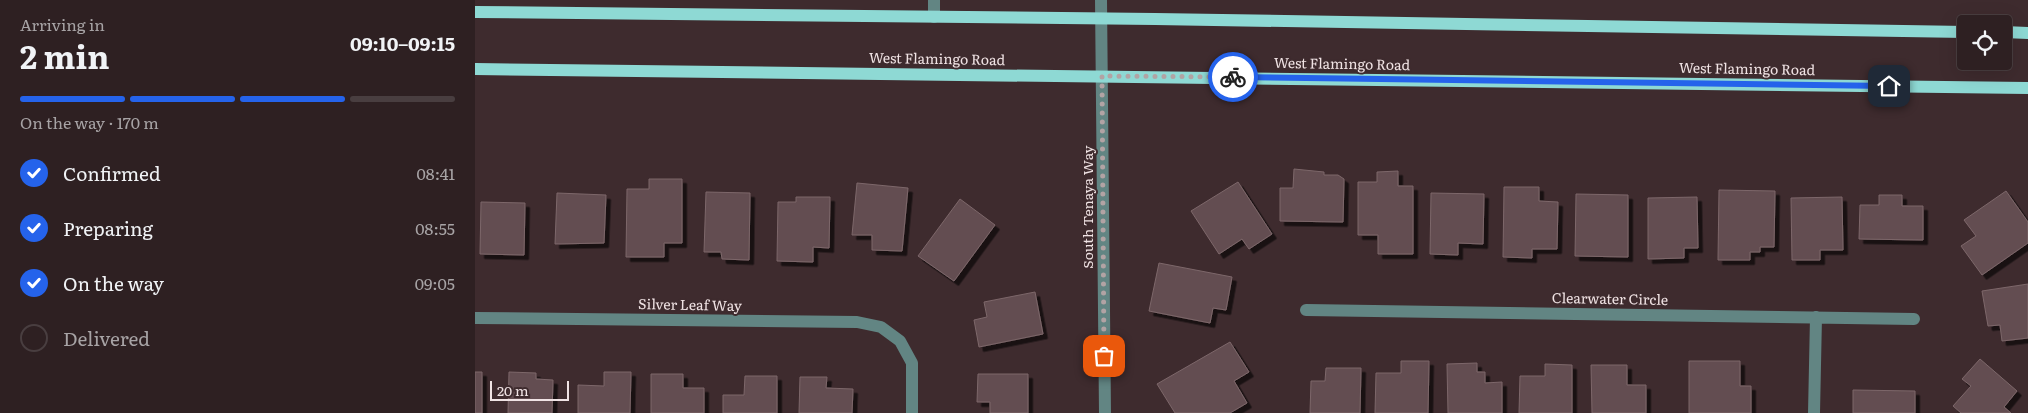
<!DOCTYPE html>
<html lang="en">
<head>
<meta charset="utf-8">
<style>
  body { margin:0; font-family:Literata,serif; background:#3a2d2f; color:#f1f3f6; height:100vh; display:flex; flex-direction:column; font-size:19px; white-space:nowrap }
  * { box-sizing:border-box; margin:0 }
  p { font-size:16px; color:#a7a3a5 }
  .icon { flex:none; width:28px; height:28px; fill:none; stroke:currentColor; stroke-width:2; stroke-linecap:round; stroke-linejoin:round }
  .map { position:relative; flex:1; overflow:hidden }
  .sheet { display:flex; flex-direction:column; background:#2e2022; width:475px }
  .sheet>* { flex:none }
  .tools { position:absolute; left:1482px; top:15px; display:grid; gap:10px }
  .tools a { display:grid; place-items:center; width:55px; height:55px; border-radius:5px; background:#2e2022; box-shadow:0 5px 20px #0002,0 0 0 1px #493e40; font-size:25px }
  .scale { position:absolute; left:15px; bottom:12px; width:79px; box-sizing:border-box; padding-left:5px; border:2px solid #f0e3e4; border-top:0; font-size:14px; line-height:18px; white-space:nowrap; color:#f0e3e4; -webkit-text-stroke:4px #3e2b2e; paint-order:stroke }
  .pin { position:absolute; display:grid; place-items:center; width:42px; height:42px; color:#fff; margin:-21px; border-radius:10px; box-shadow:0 2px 8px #0006 }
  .courier { position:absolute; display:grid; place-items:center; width:50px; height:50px; margin:-25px; border:4px solid #2563eb; border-radius:50%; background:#fff; color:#222; box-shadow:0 1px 6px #0007 }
  .head em { font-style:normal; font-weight:700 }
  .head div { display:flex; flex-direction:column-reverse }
  .head { display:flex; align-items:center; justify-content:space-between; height:85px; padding:0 20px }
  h1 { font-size:32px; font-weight:700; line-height:38px }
  .bar { display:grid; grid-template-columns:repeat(4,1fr); gap:8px 5px; align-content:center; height:60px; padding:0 20px }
  .bar i { height:6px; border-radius:4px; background:#493e40 }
  .bar .current { background:#2563eb }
  .bar p { grid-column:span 4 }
  ol { padding:0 20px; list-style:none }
  li { display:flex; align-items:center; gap:15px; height:55px }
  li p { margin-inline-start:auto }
  li .icon { padding:5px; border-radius:50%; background:#2563eb; color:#fff; stroke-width:4 }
  li:last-child { color:#a7a3a5 }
  li i { width:28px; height:28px; border:2px solid #493e40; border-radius:50% }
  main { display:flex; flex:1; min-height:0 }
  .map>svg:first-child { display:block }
</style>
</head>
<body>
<main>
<section class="sheet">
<div class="head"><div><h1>2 min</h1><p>Arriving in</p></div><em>09:10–09:15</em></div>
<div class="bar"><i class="current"></i><i class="current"></i><i class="current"></i><i></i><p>On the way · 170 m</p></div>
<ol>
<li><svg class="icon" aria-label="check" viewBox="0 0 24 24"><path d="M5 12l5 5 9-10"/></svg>Confirmed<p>08:41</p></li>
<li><svg class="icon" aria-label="check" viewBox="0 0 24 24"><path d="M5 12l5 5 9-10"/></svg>Preparing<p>08:55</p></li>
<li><svg class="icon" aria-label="check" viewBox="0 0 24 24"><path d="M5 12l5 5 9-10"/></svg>On the way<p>09:05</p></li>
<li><i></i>Delivered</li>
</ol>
</section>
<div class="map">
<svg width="1553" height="413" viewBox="0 0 1553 413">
  <defs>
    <filter id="shadow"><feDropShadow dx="4.5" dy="4.5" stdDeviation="0" flood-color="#0009"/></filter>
  </defs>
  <rect width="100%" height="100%" fill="#3e2b2e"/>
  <path fill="#634e51" stroke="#7d676a" filter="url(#shadow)" d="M819,169L849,172V175H863L869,179L868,222L805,221V188H818Z
    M923,171V186H938V254H903V235H883V182H902V172Z
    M174,179H207V243H189V257H151L152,189H174Z
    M763,182L797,234L774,249L767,239L744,254L716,211Z
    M382,183L433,188L427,251L397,250V235H377Z
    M1029,187H1064V201L1083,202L1082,249H1057V258L1028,257Z
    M1244,190L1300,191L1299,247H1285V252H1275V260H1243Z
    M1531,191L1553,222V243L1507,275L1486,246L1501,236L1489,220Z
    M231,192L275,193L274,260L247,259L246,252H229Z
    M82,193L131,195L129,243L80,244Z
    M956,193L1009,194L1008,244L983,243V255L955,254Z
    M1101,194L1153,195V257L1100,256Z
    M1404,195H1427V206H1448V240L1384,239L1385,205H1404Z
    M321,197H355L354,248L338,247V262L302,261L303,202H321Z
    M1222,197L1223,248H1209V258L1173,259V198Z
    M1367,197L1368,250H1345V260H1317L1316,198Z
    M485,199L520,225L479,281L443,256Z
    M6,202L50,203L49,255L5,254Z
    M684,263L757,277L751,310L738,308L735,323L674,311Z
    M1553,284V338L1527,341L1525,325L1513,326L1507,291Z
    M560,292L568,334L504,347L499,320L512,317L509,302Z
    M755,342L774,372L759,381L772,403L755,413H700L682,384Z
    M1505,359L1542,391L1529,407L1536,413H1486L1478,406L1496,386L1487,379Z
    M926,361H954L953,413H900L901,373H926Z
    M1214,361H1265V386H1276V413H1214Z
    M1002,363V372H1010V383L1027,382V413H973L972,364Z
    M1070,364L1097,365V413H1044L1045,376H1070Z
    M1116,365H1152V385H1171V413H1117Z
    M851,368H886L885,413H835L836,381H850Z
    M0,372H7V413H0Z
    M34,372L61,373V379L78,380L77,413H33Z
    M129,372H156L155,413H103V385L129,386Z
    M176,374H208V388H229V413H176Z
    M503,374H553V413H515V402H502Z
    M270,376H302V413H248V395H269Z
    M325,377H352L351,388L378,389L377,413H324Z
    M1378,390L1440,391V413H1378Z"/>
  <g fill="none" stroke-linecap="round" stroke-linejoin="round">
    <path stroke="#628583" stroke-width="12" d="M626,0L630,413
      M459,17V0
      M831,310L1439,319
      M0,318L382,322L406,327L425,341L437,363V413
      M1339,413L1341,317"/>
    <path stroke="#8ed9d4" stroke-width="12" d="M0,12L680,19L1491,32
      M1529,32L1553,33
      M0,69L1553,88"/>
  </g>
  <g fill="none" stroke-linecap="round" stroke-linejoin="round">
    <path stroke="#b2a3a4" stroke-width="5" stroke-dasharray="0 9" d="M629,356L627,76L758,77"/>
    <path stroke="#2563eb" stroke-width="6" d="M758,77L1414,86"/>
  </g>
  <g text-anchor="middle" stroke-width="4" stroke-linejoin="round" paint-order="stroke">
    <g font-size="14" fill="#f0e3e4" stroke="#3e2b2e">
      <text transform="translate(462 59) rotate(1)" y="5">West Flamingo Road</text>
      <text transform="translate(867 64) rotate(1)" y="5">West Flamingo Road</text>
      <text transform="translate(1272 69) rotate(1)" y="5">West Flamingo Road</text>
      <text transform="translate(613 207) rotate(-90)" y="5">South Tenaya Way</text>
      <text transform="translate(1135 299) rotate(1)" y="5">Clearwater Circle</text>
      <text transform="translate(215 305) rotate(1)" y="5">Silver Leaf Way</text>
    </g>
  </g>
</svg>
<div class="tools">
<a><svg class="icon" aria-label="locate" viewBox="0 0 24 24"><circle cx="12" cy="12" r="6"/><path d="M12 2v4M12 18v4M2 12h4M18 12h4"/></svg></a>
</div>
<div class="scale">20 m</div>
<div class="pin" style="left:629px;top:356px;background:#ea580c"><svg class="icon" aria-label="bag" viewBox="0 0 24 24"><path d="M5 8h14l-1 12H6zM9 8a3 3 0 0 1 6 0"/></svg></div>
<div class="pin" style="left:1414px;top:86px;background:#1f2937"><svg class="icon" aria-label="home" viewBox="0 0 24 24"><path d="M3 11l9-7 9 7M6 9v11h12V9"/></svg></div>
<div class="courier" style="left:758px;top:77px"><svg class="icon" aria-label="bike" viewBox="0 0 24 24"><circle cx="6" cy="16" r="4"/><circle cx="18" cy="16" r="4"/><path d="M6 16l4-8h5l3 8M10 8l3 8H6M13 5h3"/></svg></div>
</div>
</main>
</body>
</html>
